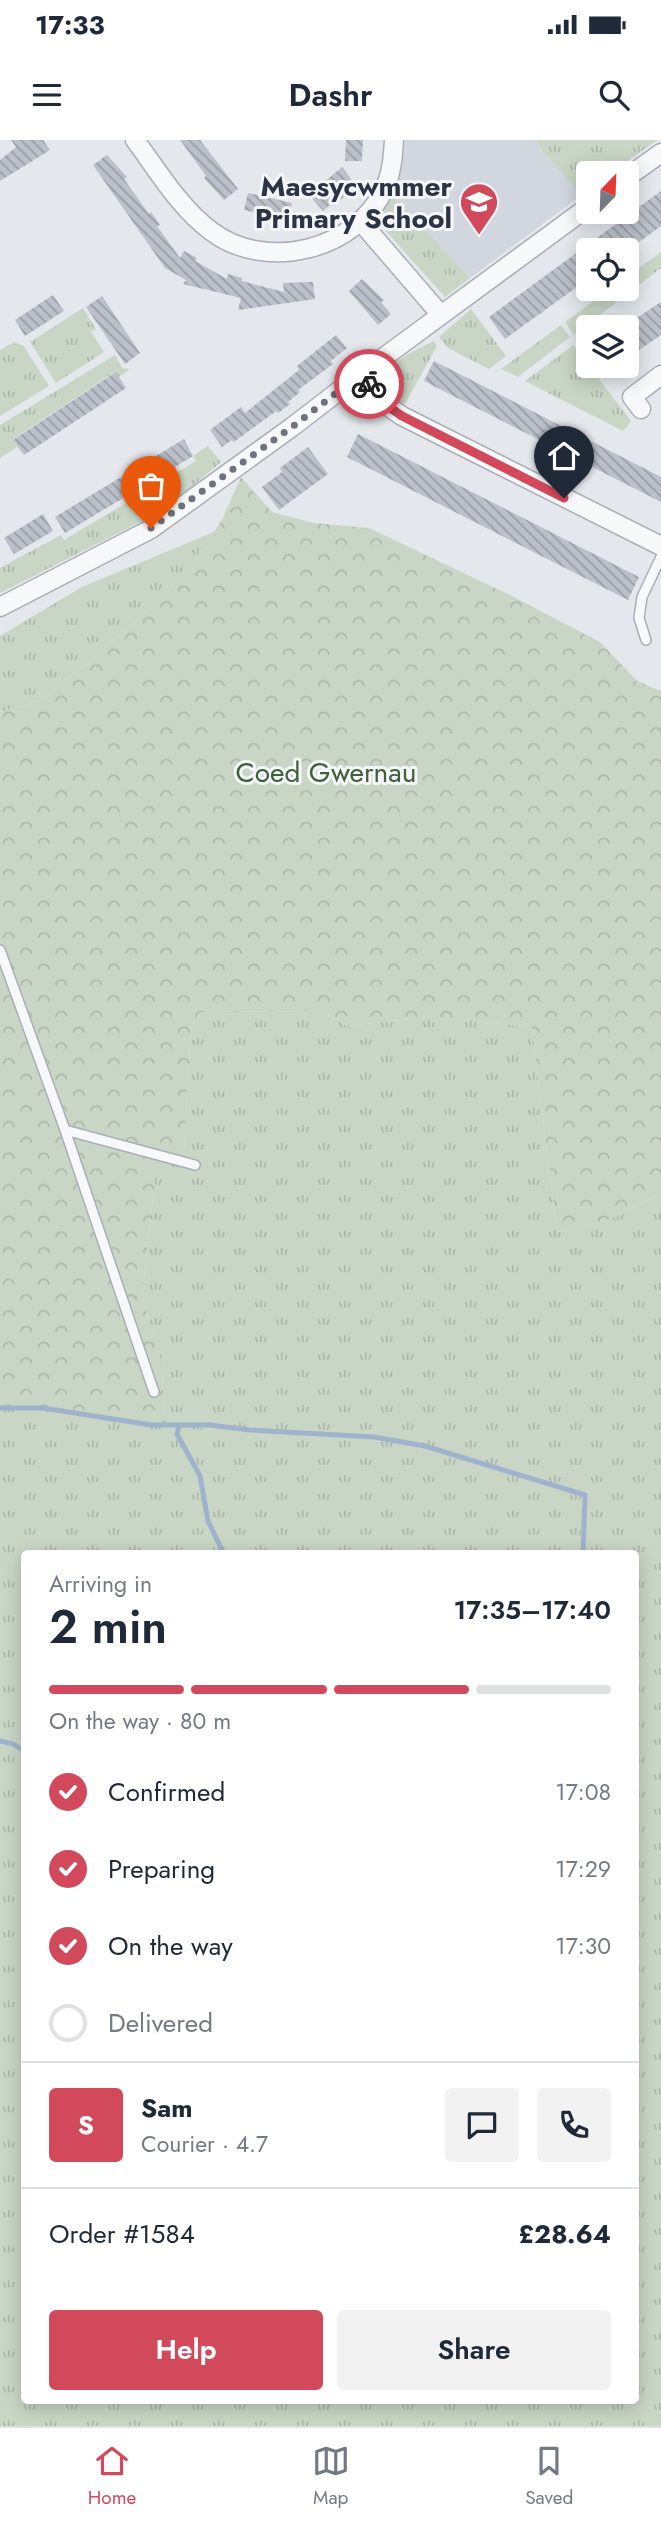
<!DOCTYPE html>
<html lang="en">
<head>
<meta charset="utf-8">
<style>
  body { margin:0; font-family:Jost,sans-serif; background:#f2f2f3; color:#1f2937; height:100vh; display:flex; flex-direction:column; font-size:26px; white-space:nowrap }
  * { box-sizing:border-box; margin:0 }
  p { font-size:23px; color:#747a83 }
  .icon { flex:none; width:38px; height:38px; fill:none; stroke:currentColor; stroke-width:2; stroke-linecap:round; stroke-linejoin:round }
  .map { position:relative; flex:1; overflow:hidden }
  .panel { position:absolute; left:21px; top:1410px; width:618px; height:854px; display:flex; flex-direction:column; background:#fff; border-radius:7px; box-shadow:0 4px 18px #0003 }
  .panel>* { flex:none }
  .needle { width:46px; rotate:23deg }
  .tools { position:absolute; left:576px; top:21px; display:grid; gap:14px }
  .tools a { display:grid; place-items:center; width:63px; height:63px; border-radius:7px; background:#fff; box-shadow:0 4px 18px #0003; font-size:35px }
  .pin { position:absolute; display:grid; place-items:center; width:60px; height:60px; color:#fff; margin:-72px -30px; border-radius:50% 50% 50% 0; rotate:-45deg; box-shadow:0 0 7px #0007 }
  .pin .icon { rotate:45deg }
  .courier { position:absolute; display:grid; place-items:center; width:70px; height:70px; margin:-35px; border:5px solid #d1495b; border-radius:50%; background:#fff; color:#222; box-shadow:0 2px 9px #0007 }
  .overview em { font-style:normal; font-weight:600 }
  .overview div { display:flex; flex-direction:column-reverse }
  .overview { display:flex; align-items:center; justify-content:space-between; height:119px; padding:0 28px }
  h1 { font-size:46px; font-weight:600; line-height:52px }
  .bar { display:grid; grid-template-columns:repeat(4,1fr); gap:10px 7px; align-content:center; height:84px; padding:0 28px }
  .bar i { height:9px; border-radius:5px; background:#e0e1e3 }
  .bar .on { background:#d1495b }
  .bar p { grid-column:span 4 }
  .line { display:flex; align-items:center; gap:18px; padding:0 28px; border-top:2px solid #e0e1e3 }
  .line div { flex:1 }
  .round { display:grid; place-items:center; flex:none; width:74px; height:74px; border-radius:7px; background:#f2f2f3 }
  ol { padding:0 28px; list-style:none }
  li { display:flex; align-items:center; gap:21px; height:77px }
  li p { margin-inline-start:auto }
  li .icon { padding:7px; border-radius:50%; background:#d1495b; color:#fff; stroke-width:4 }
  li:last-child { color:#747a83 }
  li i { width:38px; height:38px; border:4px solid #e0e1e3; border-radius:50% }
  .action { display:flex; gap:14px; margin-top:auto; padding:14px 28px }
  .action a { flex:1; height:80px; border-radius:7px; background:#d1495b; color:#fff; font-size:28px; font-weight:600; line-height:80px; text-align:center }
  .action a+a { background:#f2f2f3; color:#1f2937 }
  .status { display:flex; justify-content:space-between; align-items:center; height:49px; padding:0 35px; background:#fff; direction:ltr }
  .status svg { height:19px; fill:currentColor }
  header { display:flex; justify-content:space-between; align-items:center; height:91px; padding:0 28px; background:#fff; font-size:32px; font-weight:600 }
  .menu { display:flex; justify-content:space-around; align-items:center; height:98px; border-top:2px solid #e0e1e3; background:#fff; font-size:19px; color:#747a83 }
  .menu a { display:grid; justify-items:center; gap:4px }
  .menu .on { color:#d1495b }
  .map>svg:first-child { display:block }
</style>
</head>
<body>
<div class="status"><b>17:33</b><svg viewBox="0 0 49 12"><path d="M0 12V9h3v3zM5 12V6h3v6zM10 12V3h3v9zM15 12V0h3v12zM26 1h20v11H26zM47 4h2v5h-2z"/></svg></div>
<header><svg class="icon" aria-label="menu" viewBox="0 0 24 24"><path d="M4 6h16M4 12h16M4 18h16"/></svg>Dashr<svg class="icon" aria-label="search" viewBox="0 0 24 24"><circle cx="10" cy="10" r="6"/><path d="M15 15l6 6"/></svg></header>
<div class="map">
<svg width="661" height="2286" viewBox="0 0 661 2286">
  <defs>
    <pattern id="grass-tufts" width="24" height="20" patternUnits="userSpaceOnUse" patternTransform="scale(1.75)"><rect width="24" height="20" fill="#c9d6c5"/><path d="M3 7l-1-3M5 7V3M7 7l1-3M15 17l-1-3M17 17v-4M19 17l1-3" fill="none" stroke="#adb8ab"/></pattern>
    <pattern id="forest-crowns" width="20" height="18" patternUnits="userSpaceOnUse" patternTransform="scale(1.75)"><rect width="20" height="18" fill="#c9d6c5"/><path d="M2 6a3 3 0 1 1 6 0M12 15a3 3 0 1 1 6 0" fill="none" stroke="#adb8ab"/></pattern>
    <pattern id="building-back-hatch" width="6" height="6" patternUnits="userSpaceOnUse" patternTransform="scale(1.75)"><rect width="6" height="6" fill="#bbc0ca"/><path d="M-1 5l2 2M0 0l6 6M5-1l2 2" fill="none" stroke="#989da6"/></pattern>
  </defs>
  <rect width="100%" height="100%" fill="#e4e7ec"/>
  <path fill="#d2d6de" d="M405,0H657L611,33H588V50L470,138L393,55L402,29Z"/>
  <path fill="url(#grass-tufts)" fill-rule="evenodd" d="M537,0H657L611,33H588V50L582,55L541,9Z
    M393,55L470,138L445,157L376,80Z
    M661,112V128L574,195L565,182L610,149H626L627,137Z
    M83,168L96,189L91,192L104,212L56,243L30,202Z
    M471,169L506,216L489,229L448,208L439,197Z
    M561,185L570,197L518,237L501,229Z
    M434,201L437,206L405,264C348,237 408,215 434,201Z
    M14,202L24,206L49,246L0,276V210Z
    M573,205L631,281L623,291L525,241Z
    M115,215L123,229L127,228L129,230L119,237L115,232L22,293L13,300L17,307L0,318V285Z
    M208,306L221,322L171,364L150,377L0,453V428L61,395L64,400L196,321L193,316Z
    M214,392L196,419L159,461L90,521L39,561L0,572V496L82,447Z
    M325,871L346,886L429,877L532,887L557,1092L606,1081L661,1053V2286H0V1268H43L151,1285H166L161,1222L142,1156L156,1031L184,1011L191,888L201,872ZM24,1414H635V2261H24Z"/>
  <path fill="url(#forest-crowns)" d="M241,337L272,372L314,383L369,388L510,455L600,502L637,541L661,551V1053L606,1081L557,1092L532,887L429,877L346,886L325,871L201,872L191,888L184,1011L156,1031L142,1156L161,1222L166,1286L43,1268H0V572L39,561L90,521L159,461L196,419L222,380Z"/>
  <g fill="none" stroke-linecap="round" stroke-linejoin="round">
    <path stroke="#9fb4cc" stroke-width="5" d="M0,1268H43L151,1285H210L250,1290L374,1297L425,1306L585,1355L583,1414
      M179,1286L177,1294L200,1336L208,1381L224,1414
      M0,1601L13,1604L24,1611"/>
  </g>
  <path fill="url(#building-back-hatch)" d="M11,0H43L50,10L0,41V20L16,7Z
    M180,0H200L238,49L224,60L204,38L206,36Z
    M346,0H363L362,21H345Z
    M107,15L127,37L124,39L149,74L151,72L156,79L160,85L157,86L180,118L184,111L197,118L195,121L227,139L228,134L242,138V141L284,152L283,143L313,142L315,159L238,170L241,158L183,144L186,140L165,128L93,25Z
    M342,27L355,44L343,54L345,56L339,61L334,66L332,63L323,71L309,55Z
    M661,51V86L628,110H588V139L505,199L489,177Z
    M248,53L292,63L288,81L258,76L259,73L244,70Z
    M362,139L384,160L381,162L391,174L378,185L349,151Z
    M53,155L64,171L25,196L15,180Z
    M102,156L140,213L125,224L86,167Z
    M661,162V195L626,219V185Z
    M336,195L347,208L331,221L333,224L298,250L300,252L288,262L290,264L278,273L276,271L234,302L232,300L222,307L210,290L241,267L245,273L299,230L297,226Z
    M434,221L661,337V362L424,241Z
    M116,232L126,248L24,315L13,300Z
    M358,294L639,437L628,460L347,317Z
    M184,299L193,316L65,393L55,377Z
    M308,307L328,334L279,370L262,347L282,332L280,328Z
    M43,374L53,391L14,414L4,398Z"/>
  <g fill="none" stroke-linecap="round" stroke-linejoin="round">
    <g stroke="#a9aeb7" stroke-width="12">
      <path id="service" d="M646,500L639,478L642,457L661,417
        M0,810L65,990L154,1252
        M65,990L195,1025"/>
    </g>
    <g stroke="#a9aeb7" stroke-width="21">
      <path id="minor" d="M135,0C158,31 180,68 211,91C266,133 358,110 385,47C392,32 393,16 394,0
        M626,38L661,13
        M361,82L441,175
        M361,234L389,267L402,276L661,406
        M641,269L632,257L661,235
        M0,467L151,389L292,287L361,234L588,67"/>
    </g>
    <use href="#service" stroke="#f7f8fa" stroke-width="9"/>
    <use href="#minor" stroke="#f7f8fa" stroke-width="18"/>
  </g>
  <g fill="none" stroke-linecap="round" stroke-linejoin="round">
    <path stroke="#6c737f" stroke-width="7" stroke-dasharray="0 12.6" d="M151,388L292,287L361,234L369,244"/>
    <path stroke="#d1495b" stroke-width="9" d="M369,244L389,267L402,276L564,358"/>
  </g>
  <defs>
    <g id="school-pin" transform="scale(2.0125)"><path d="M0 17L-7.5 6A9.5 9.5 0 1 1 7.5 6Z" fill="#d1495b" stroke="#f4f6f9"/><path d="M0-5L7-2L0 1L-7-2ZM-4 1L0 2.5L4 1V4Q0 6-4 4Z" fill="#fff"/></g>
  </defs>
  <g fill-rule="evenodd">
    <use href="#school-pin" x="479" y="62"/>
  </g>
  <g text-anchor="middle" stroke-width="6" stroke-linejoin="round" paint-order="stroke">
    <g font-size="28" font-weight="bold" fill="#2b3445" stroke="#f4f6f9" text-anchor="end">
      <text x="452" y="56">Maesycwmmer<tspan x="452" dy="32">Primary School</tspan></text>
    </g>
    <g font-size="28" fill="#3f6138" stroke="#f4f6f9">
      <text x="326" y="642">Coed Gwernau</text>
    </g>
  </g>
</svg>
<div class="tools">
<a><svg class="needle" viewBox="-14 -14 28 28"><path d="M0-13l5 13h-10z" fill="#e53935"/><path d="M0 13l5-13h-10z" fill="#747a83"/></svg></a>
<a><svg class="icon" aria-label="locate" viewBox="0 0 24 24"><circle cx="12" cy="12" r="6"/><path d="M12 2v4M12 18v4M2 12h4M18 12h4"/></svg></a>
<a><svg class="icon" aria-label="layers" viewBox="0 0 24 24"><path d="M12 4l9 5-9 5-9-5zM3 14l9 5 9-5"/></svg></a>
</div>
<div class="pin" style="left:151px;top:388px;background:#ea580c"><svg class="icon" aria-label="bag" viewBox="0 0 24 24"><path d="M5 8h14l-1 12H6zM9 8a3 3 0 0 1 6 0"/></svg></div>
<div class="pin" style="left:564px;top:358px;background:#1f2937"><svg class="icon" aria-label="home" viewBox="0 0 24 24"><path d="M3 11l9-7 9 7M6 9v11h12V9"/></svg></div>
<div class="courier" style="left:369px;top:244px"><svg class="icon" aria-label="bike" viewBox="0 0 24 24"><circle cx="6" cy="16" r="4"/><circle cx="18" cy="16" r="4"/><path d="M6 16l4-8h5l3 8M10 8l3 8H6M13 5h3"/></svg></div>
<section class="panel">
<div class="overview"><div><h1>2 min</h1><p>Arriving in</p></div><em>17:35–17:40</em></div>
<div class="bar"><i class="on"></i><i class="on"></i><i class="on"></i><i></i><p>On the way · 80 m</p></div>
<ol>
<li><svg class="icon" aria-label="check" viewBox="0 0 24 24"><path d="M5 12l5 5 9-10"/></svg>Confirmed<p>17:08</p></li>
<li><svg class="icon" aria-label="check" viewBox="0 0 24 24"><path d="M5 12l5 5 9-10"/></svg>Preparing<p>17:29</p></li>
<li><svg class="icon" aria-label="check" viewBox="0 0 24 24"><path d="M5 12l5 5 9-10"/></svg>On the way<p>17:30</p></li>
<li><i></i>Delivered</li>
</ol>
<div class="line" style="height:126px"><b class="round" style="background:#d1495b;color:#fff">S</b><div><b>Sam</b><p>Courier · 4.7</p></div><a class="round"><svg class="icon" aria-label="chat" viewBox="0 0 24 24"><path d="M4 5h16v11H9l-5 4z"/></svg></a><a class="round"><svg class="icon" aria-label="phone" viewBox="0 0 24 24"><path d="M5 4h4l2 5-3 2q2 4 5 5l2-3 5 2v4C11 20 4 13 5 4z"/></svg></a></div>
<div class="line" style="height:91px"><div>Order #1584</div><b>£28.64</b></div>
<div class="action"><a>Help</a><a>Share</a></div>
</section>
</div>
<nav class="menu">
<a class="on"><svg class="icon" aria-label="home" viewBox="0 0 24 24"><path d="M3 11l9-7 9 7M6 9v11h12V9"/></svg>Home</a>
<a><svg class="icon" aria-label="map" viewBox="0 0 24 24"><path d="M3 6l6-2 6 2 6-2v14l-6 2-6-2-6 2zM9 4v14M15 6v14"/></svg>Map</a>
<a><svg class="icon" aria-label="saved" viewBox="0 0 24 24"><path d="M7 4h10v16l-5-4-5 4z"/></svg>Saved</a>
</nav>
</body>
</html>
